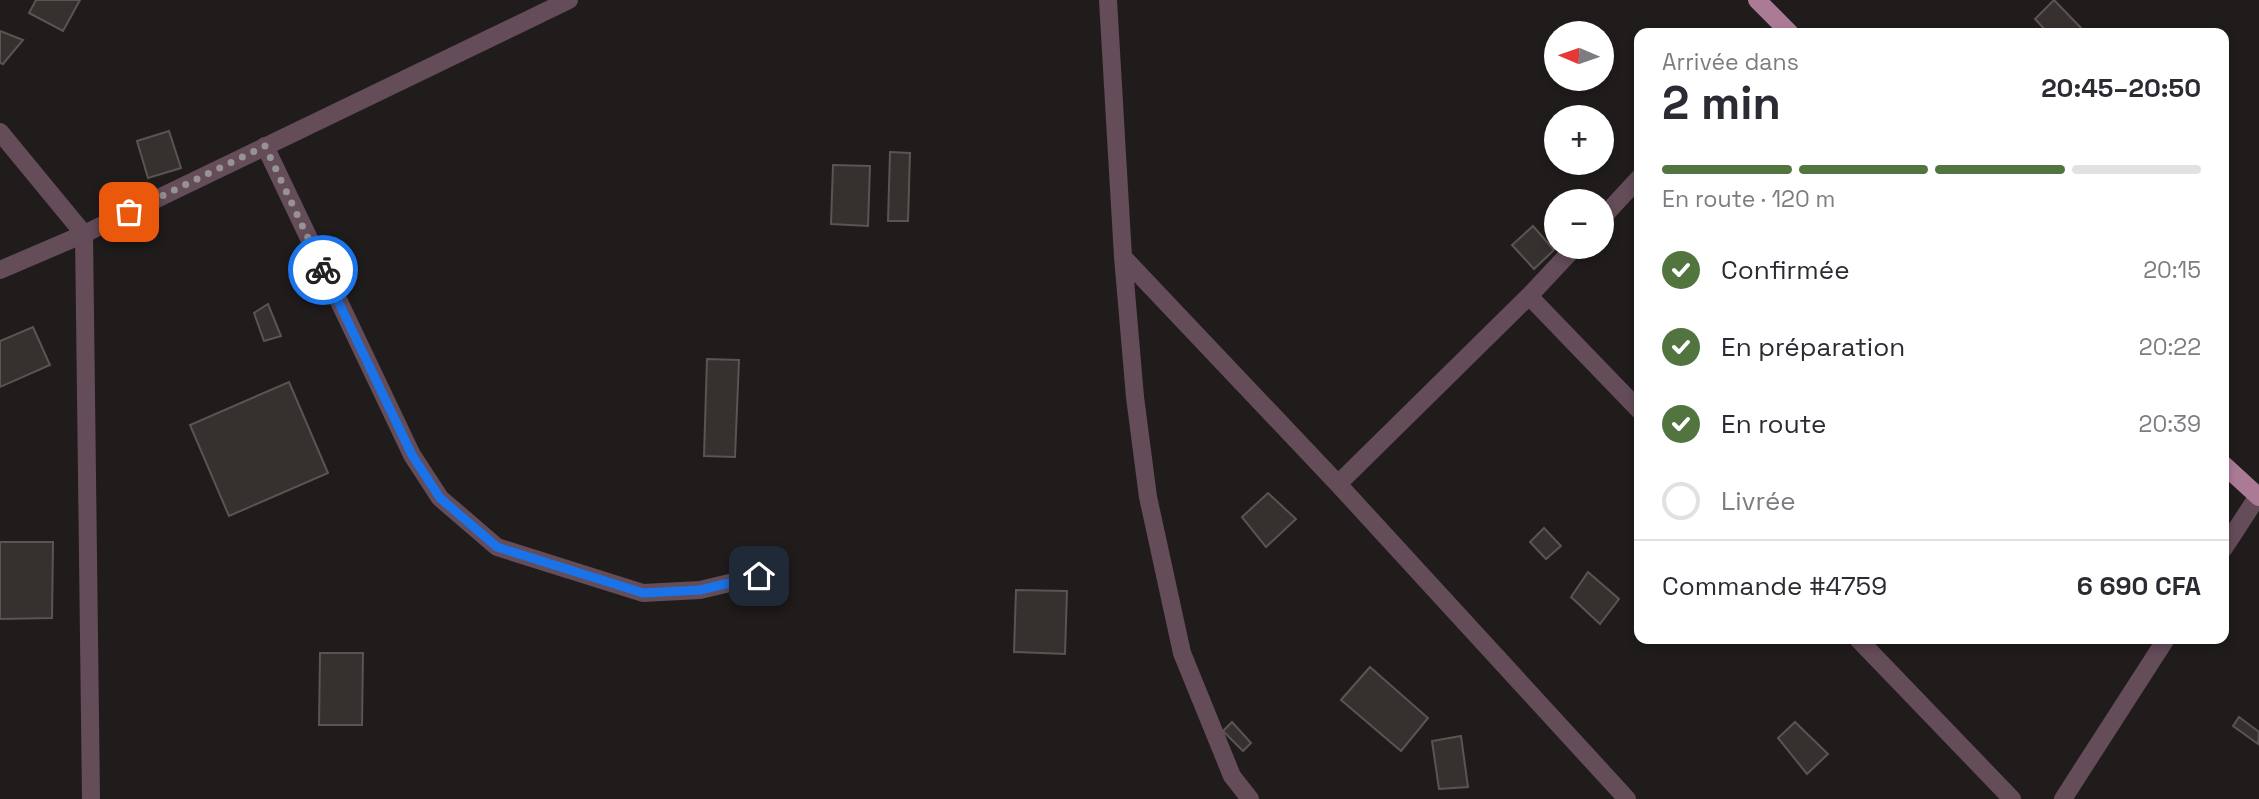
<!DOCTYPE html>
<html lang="fr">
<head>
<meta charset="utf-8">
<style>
  body { margin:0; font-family:"Space Grotesk",sans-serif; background:#f2f2f3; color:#2b2b33; height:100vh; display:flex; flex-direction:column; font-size:26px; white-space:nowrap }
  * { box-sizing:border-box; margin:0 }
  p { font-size:23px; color:#7c7c81 }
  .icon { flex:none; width:38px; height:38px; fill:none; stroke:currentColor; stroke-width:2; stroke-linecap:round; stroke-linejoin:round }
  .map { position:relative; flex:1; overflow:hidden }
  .side { position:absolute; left:1634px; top:28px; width:595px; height:616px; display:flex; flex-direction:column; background:#fff; border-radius:14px; box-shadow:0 4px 10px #0003 }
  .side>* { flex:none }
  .needle { width:46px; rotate:272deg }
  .buttons { position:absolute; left:1544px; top:21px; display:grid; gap:14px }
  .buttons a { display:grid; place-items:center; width:70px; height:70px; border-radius:50%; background:#fff; box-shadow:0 4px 10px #0003; font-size:35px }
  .pin { position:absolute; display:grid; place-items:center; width:60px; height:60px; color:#fff; margin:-30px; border-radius:14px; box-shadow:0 4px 10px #0006 }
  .courier { position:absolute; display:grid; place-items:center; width:70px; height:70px; margin:-35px; border:5px solid #1a73e8; border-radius:50%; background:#fff; color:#222; box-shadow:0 2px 9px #0007 }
  .head em { font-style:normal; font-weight:700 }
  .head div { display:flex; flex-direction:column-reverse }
  .head { display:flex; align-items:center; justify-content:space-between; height:119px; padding:0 28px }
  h1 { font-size:46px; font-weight:700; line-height:52px }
  .bar { display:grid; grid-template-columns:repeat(4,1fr); gap:10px 7px; align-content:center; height:84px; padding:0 28px }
  .bar i { height:9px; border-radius:5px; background:#e1e1e2 }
  .bar .on { background:#527540 }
  .bar p { grid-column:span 4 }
  .line { display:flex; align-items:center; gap:18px; padding:0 28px; border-top:2px solid #e1e1e2 }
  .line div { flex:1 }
  ol { padding:0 28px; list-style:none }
  li { display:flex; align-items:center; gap:21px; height:77px }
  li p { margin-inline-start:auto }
  li .icon { padding:7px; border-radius:50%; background:#527540; color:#fff; stroke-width:4 }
  li:last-child { color:#7c7c81 }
  li i { width:38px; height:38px; border:4px solid #e1e1e2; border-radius:50% }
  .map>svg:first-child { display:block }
</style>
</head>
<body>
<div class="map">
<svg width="2259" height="799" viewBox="0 0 2259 799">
  <rect width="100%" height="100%" fill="#211c1c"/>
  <path fill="#36312f" stroke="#5a5453" stroke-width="2" d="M36,0H80L63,31L29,13Z
    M2054,0L2085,32L2083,33H2048L2035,19Z
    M0,31L23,40L3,64L0,63Z
    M169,131L181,168L148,178L137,141Z
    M890,152L910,153L908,221H888Z
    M833,165L870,166L868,226L831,224Z
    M1533,226L1554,250L1534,269L1512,245Z
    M268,304L281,336L264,341L254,313Z
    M33,327L50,365L0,387V341Z
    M707,359L739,360L735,457L704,456Z
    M289,382L328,473L229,516L190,425Z
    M1268,493L1296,519L1266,547L1242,517Z
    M1544,528L1561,546L1546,559L1530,542Z
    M0,542H53L52,618L0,619Z
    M1588,572L1619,599L1600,624L1571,597Z
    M1016,590L1067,591L1065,654L1014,652Z
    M320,653H363L362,725H319Z
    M1370,667L1428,718L1401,751L1341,700Z
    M2239,717L2259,732L2258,744L2233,726Z
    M1232,722L1251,743L1243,751L1223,731Z
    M1795,722L1828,754L1807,774L1778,738Z
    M1461,736L1468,787L1439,789L1432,741Z"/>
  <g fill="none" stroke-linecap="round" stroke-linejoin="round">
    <path stroke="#644c59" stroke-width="18" d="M265,146L412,455L440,498L497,547L643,593L700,590L759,576"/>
    <path stroke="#644c59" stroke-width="18" d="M1108,0L1123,257L1135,397L1148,497L1182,653L1232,776L1250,799
      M0,132L84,234L91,799
      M1601,219L1640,177
      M1123,257L1338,484L1627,799
      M1529,296L1640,411
      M1338,484L1529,296L1575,247
      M2224,548L2258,496
      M1858,639L2012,799
      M2063,799L2166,639"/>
    <path stroke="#644c59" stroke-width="18" d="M0,270L84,234L569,0"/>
    <path stroke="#ab7b96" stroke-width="18" d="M1757,0L1790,33
      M2224,465L2259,497"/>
  </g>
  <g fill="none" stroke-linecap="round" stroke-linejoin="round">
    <path stroke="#979393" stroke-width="7" stroke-dasharray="0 12.6" d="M129,212L265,146L323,270"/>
    <path stroke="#1a73e8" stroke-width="9" d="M323,270L412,455L440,498L497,547L643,593L700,590L759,576"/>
  </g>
</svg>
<div class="buttons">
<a><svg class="needle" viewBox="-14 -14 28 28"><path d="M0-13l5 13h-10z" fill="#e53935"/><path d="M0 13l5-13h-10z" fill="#7c7c81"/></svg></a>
<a>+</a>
<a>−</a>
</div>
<div class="pin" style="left:129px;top:212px;background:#ea580c"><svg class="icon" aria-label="bag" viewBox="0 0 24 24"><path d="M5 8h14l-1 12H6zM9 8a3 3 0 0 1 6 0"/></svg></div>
<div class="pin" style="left:759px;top:576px;background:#1f2937"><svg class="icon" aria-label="home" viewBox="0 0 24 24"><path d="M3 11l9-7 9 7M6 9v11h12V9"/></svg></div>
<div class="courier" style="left:323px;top:270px"><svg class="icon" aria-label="bike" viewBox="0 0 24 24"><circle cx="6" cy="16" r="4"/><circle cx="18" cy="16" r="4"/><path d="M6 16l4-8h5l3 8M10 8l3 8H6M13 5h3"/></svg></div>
<section class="side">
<div class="head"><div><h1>2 min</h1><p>Arrivée dans</p></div><em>20:45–20:50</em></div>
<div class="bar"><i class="on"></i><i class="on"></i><i class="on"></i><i></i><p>En route · 120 m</p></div>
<ol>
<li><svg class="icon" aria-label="check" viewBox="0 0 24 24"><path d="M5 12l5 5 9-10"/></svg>Confirmée<p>20:15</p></li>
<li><svg class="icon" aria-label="check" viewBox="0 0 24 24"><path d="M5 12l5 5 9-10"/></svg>En préparation<p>20:22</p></li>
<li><svg class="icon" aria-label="check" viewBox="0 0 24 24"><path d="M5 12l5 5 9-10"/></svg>En route<p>20:39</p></li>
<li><i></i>Livrée</li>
</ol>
<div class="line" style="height:91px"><div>Commande #4759</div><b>6 690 CFA</b></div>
</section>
</div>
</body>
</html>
